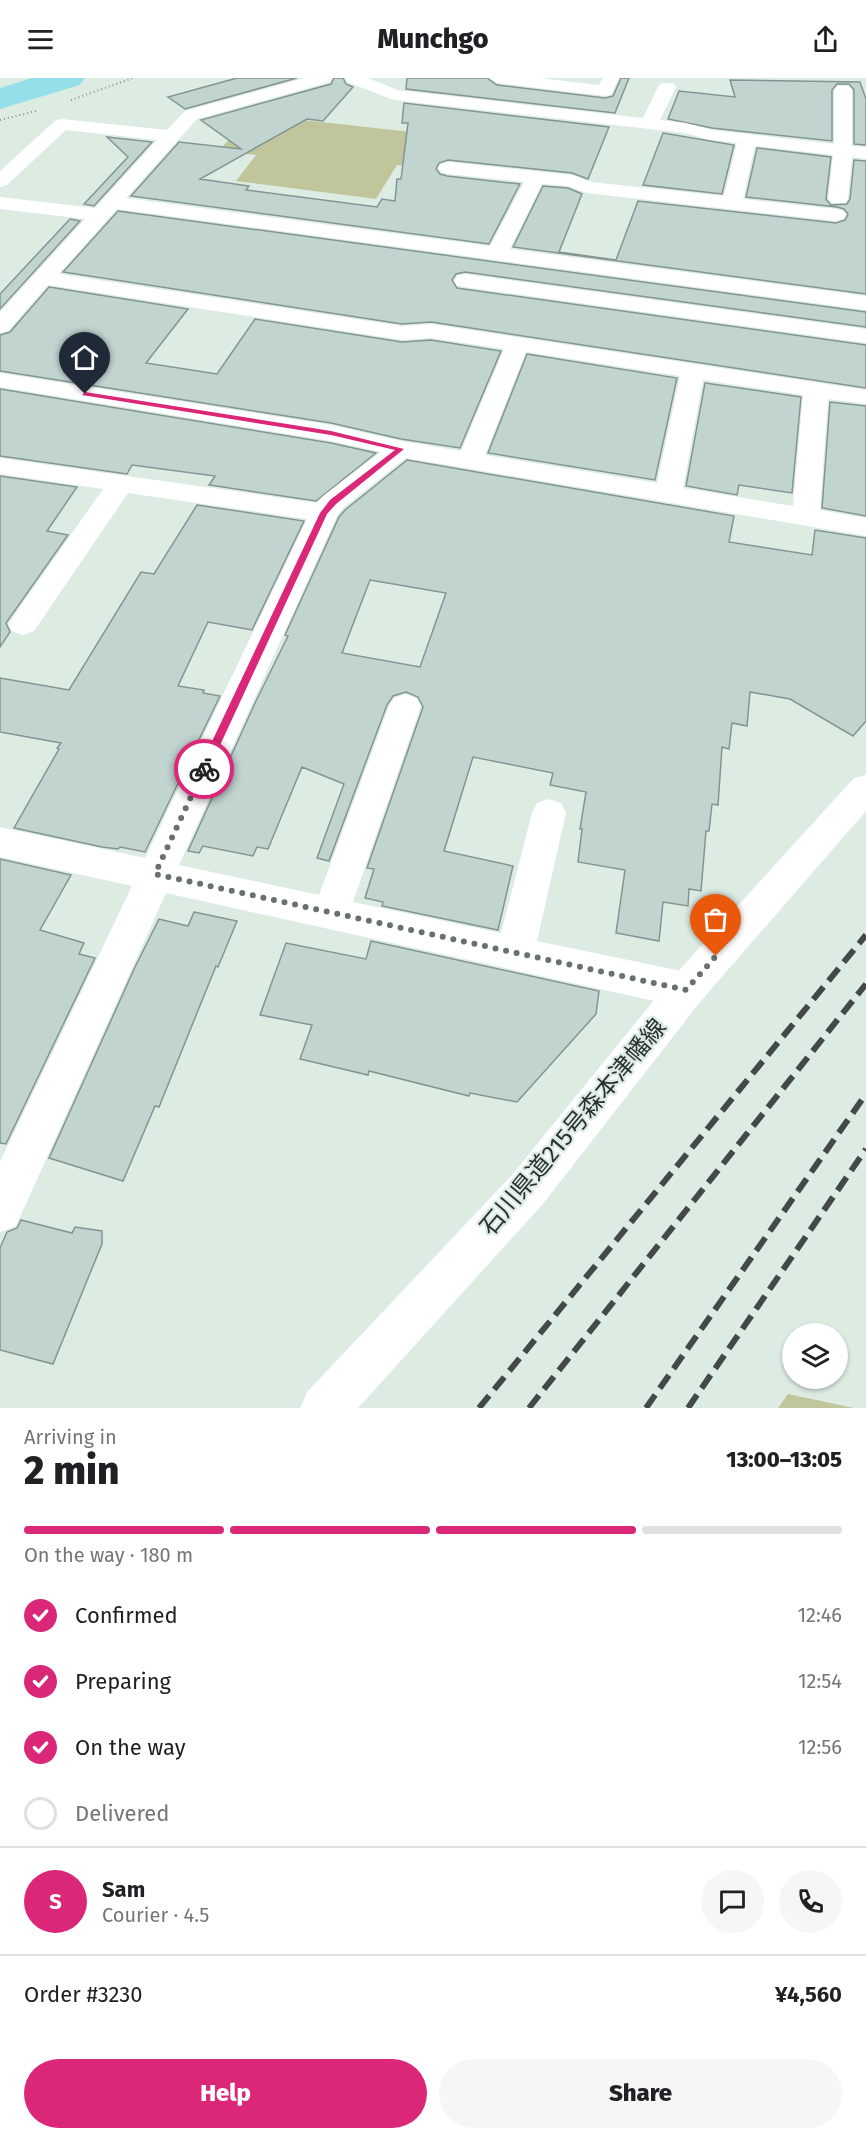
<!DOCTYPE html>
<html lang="en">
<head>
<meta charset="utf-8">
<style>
  body { margin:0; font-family:"Fira Sans","Noto Sans JP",sans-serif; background:#f6f6f6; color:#202124; height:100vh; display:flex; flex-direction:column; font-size:22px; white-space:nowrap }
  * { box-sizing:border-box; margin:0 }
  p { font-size:20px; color:#757577 }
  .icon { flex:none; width:33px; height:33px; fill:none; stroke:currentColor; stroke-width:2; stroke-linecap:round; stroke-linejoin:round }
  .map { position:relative; height:1330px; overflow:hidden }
  .sheet { display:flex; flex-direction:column; background:#fff; flex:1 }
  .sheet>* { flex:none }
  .controls { position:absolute; left:782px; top:1245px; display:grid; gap:12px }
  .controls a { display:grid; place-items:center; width:66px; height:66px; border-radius:50%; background:#fff; box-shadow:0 2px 4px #0004; font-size:30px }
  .pin { position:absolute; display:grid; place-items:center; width:51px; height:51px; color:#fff; margin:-62px -26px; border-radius:50% 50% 50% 0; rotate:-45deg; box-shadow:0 0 6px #0007 }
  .pin .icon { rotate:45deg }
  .courier { position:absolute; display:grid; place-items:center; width:60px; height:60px; margin:-30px; border:4px solid #db2777; border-radius:50%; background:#fff; color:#222; box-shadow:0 2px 8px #0007 }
  .head em { font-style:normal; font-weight:800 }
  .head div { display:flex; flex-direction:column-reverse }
  .head { display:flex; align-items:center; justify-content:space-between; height:102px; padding:0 24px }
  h1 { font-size:39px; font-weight:800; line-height:45px }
  .bar { display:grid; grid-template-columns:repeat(4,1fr); gap:9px 6px; align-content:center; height:72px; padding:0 24px }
  .bar i { height:8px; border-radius:4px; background:#e0e0e0 }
  .bar .current { background:#db2777 }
  .bar p { grid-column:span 4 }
  .line { display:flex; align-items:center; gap:15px; padding:0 24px; border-top:2px solid #e0e0e0 }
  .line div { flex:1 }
  .round { display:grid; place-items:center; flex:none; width:63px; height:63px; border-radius:32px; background:#f6f6f6 }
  ol { padding:0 24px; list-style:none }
  li { display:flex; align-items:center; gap:18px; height:66px }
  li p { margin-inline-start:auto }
  li .icon { padding:6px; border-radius:50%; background:#db2777; color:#fff; stroke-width:4 }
  li:last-child { color:#757577 }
  li i { width:33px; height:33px; border:3px solid #e0e0e0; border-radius:50% }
  .action { display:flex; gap:12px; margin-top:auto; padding:12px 24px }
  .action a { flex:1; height:69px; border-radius:36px; background:#db2777; color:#fff; font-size:24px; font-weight:800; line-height:69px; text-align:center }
  .action a+a { background:#f6f6f6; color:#202124 }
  header { display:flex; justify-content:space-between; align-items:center; height:78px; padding:0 24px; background:#fff; font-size:27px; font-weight:800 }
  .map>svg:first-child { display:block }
</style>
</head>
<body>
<header><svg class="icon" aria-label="menu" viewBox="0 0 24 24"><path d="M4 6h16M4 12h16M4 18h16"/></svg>Munchgo<svg class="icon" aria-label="share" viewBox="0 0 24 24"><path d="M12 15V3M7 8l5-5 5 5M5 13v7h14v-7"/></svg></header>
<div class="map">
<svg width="866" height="1330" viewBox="0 0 866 1330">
  <rect width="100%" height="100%" fill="#dcece3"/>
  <path fill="#c0c59b" d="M250,36L438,57L435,91L397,87L376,121L236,103L256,77L219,73Z
    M788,1316L854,1330H778Z"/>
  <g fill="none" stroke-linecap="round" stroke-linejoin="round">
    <path fill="#94dfea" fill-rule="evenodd" d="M32,0H85L80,7L0,31V10Z"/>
  </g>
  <path fill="#c1d4d0" stroke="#839592" stroke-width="1.5" fill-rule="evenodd" d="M237,0H297L185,31L168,19Z
    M334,0H343L346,6L353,9L323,43L307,41L200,101L249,108L246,112L377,129L382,121L395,123L397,101H401L408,45H402L404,25L609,49L588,101L572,95L448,82L439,85L436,91L440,96L447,98L520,106L489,166L131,118L179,64L241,71L201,42L331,6Z
    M407,0H487L497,7L605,20L613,18L621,0H629L615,35L406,11Z
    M730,2L860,4L866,21V67L854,66V12L849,6H837L832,12V63L712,50L668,41L679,13L735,19Z
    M663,55L734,67L722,116L643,107Z
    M107,59L152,64L94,128L84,126L128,79Z
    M757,70L831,79L826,121L831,127L847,126L850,121L854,82L866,83V216L513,169L543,108L568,110L582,116L559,174L616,182L638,123L836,145L845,142L848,136L844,131L837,129L746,119Z
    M118,133L866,234V249L465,194L456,196L452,202L457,210L866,267V310L431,244L402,246L63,194Z
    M70,141L80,143L0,231V216Z
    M49,209L188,231L146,285L217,296L255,241L402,264L431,262L501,273L460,370L401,361L331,345L0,293V257L10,254Z
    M527,276L677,300L655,402L488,375Z
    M705,305L801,319L792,415L739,407L737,417L686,408Z
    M0,311L331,365L376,375L316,423L209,407L215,398L132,387L127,396L0,378Z
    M830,324L866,328V438L822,430Z
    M407,382L734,438L729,464L812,477L815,452L866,460V643L853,658L790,621L750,614L747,648L732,645L729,671L722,669L718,727L712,726L709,753H706L701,813L689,811L688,828L663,824L659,863L616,855L625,792L578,784L582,751H580L586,714L550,707L553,695L473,679L444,773L513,788L498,852L382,828L383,824L365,820L374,791L367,790L423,629L418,619L406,614L393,618L387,627L329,783L317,780L344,706L302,689L268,771L257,769L253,778L203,768L199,775L188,773L255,625L288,558L285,557L339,439L345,432ZM370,502L446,515L420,589L342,575Z
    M0,398L77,409L47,453L68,457L6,545L10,554L0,569Z
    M197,427L304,443L252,552L208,544L178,608L204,612L203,615L220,618L145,774L120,769L118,771L102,769L14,750L59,671L57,670L61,665L0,654V600L69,612L141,494L154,496Z
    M0,781L71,797L40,852L84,865L79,876L95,880L6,1066L0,1065Z
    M194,834L237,843L218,889L216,888L159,1029L155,1028L123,1103L49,1080L135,889L159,841L188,848Z
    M371,863L599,913L596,936L517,1024L470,1015L469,1018L369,993L368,997L300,981L312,947L260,937L286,865L366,881Z
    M21,1142L72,1155L75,1149L102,1153V1166L53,1286L0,1272V1170L7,1154L17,1150Z"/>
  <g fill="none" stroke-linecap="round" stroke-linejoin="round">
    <path stroke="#89948e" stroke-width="2" stroke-dasharray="1 3" stroke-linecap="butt" d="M71,22L133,0
      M0,42L36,33"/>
    <path fill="#fff" fill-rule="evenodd" d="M305,0H332L330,4L197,41L126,120L490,168L524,104L448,96L441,94L438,90L441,86L448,84L572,97L591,104L724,118L737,65L711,62L685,55L394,22L347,4L345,0H368L397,12L643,40L658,9L661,5H673L676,9L660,42L686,45L712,52L834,66V12L837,8H849L852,12V68L866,69V81L852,79L848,121L845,125H831L828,121L833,77L755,68L743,121L836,131L843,133L846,137L843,141L836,143L587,115L568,108L542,106L510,171L866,218V232L117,131L59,196L402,248L431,246L866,312V326L828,321L820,432L866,440V458L406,380L343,430L337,438L179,787L319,817L389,628L394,620L405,616L416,620L421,628L353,824L501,855L532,735L537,725L549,721L561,725L566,735L537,863L686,894L700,900L705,912L700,924L686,930L166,815L16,1148L0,1154V1084L132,808L0,779V749L145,780L307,441L128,415L34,553L23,557L12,553L8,546L103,411L0,396V380L317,425L323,418L381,374L331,363L0,309V295L331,347L401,363L461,373L504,271L431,260L402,262L48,207L8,253L0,255V234L85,141L0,131V119L95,130L157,62L66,52L7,107L0,109V93L56,42L62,41L167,52L185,33ZM526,274L680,298L657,405L485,377ZM703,302L803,317L793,428L683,410Z
      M489,0H539L599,7L603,0H619L611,17L605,18L497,5Z
      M465,196L866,251V265L457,208L454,203L457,198Z"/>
    <path fill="#fff" fill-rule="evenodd" d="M866,697V733L700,924L542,1127L358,1330H300L308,1313L512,1097L672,900L854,700Z"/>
    <path stroke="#434a46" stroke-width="6" stroke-dasharray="16 8" stroke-linecap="butt" d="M479,1330L866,857
      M529,1330L866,906
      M646,1330L866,1016
      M688,1330L866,1071"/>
  </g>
  <path fill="#db2777" d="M85,314L331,353L404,371L336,426L327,436L209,691L204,695L199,691L320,435L330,422L395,372L331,357L82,317Z"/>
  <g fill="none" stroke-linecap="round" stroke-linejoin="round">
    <path stroke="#68726d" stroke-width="6" stroke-dasharray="0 10.8" d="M204,691L155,796L686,912L716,878"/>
  </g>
  <g text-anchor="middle" stroke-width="4.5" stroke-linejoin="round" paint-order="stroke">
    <g font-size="24" fill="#2a302d" stroke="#dcece3">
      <text transform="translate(573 1049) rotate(-50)" y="8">石川県道215号森本津幡線</text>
    </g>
  </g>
</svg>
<div class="controls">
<a><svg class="icon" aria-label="layers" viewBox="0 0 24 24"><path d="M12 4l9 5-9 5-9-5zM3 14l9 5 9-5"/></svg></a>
</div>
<div class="pin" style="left:716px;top:878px;background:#ea580c"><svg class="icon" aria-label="bag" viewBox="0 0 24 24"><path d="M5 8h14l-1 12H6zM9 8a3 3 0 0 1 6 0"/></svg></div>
<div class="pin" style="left:85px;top:316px;background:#1f2937"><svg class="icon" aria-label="home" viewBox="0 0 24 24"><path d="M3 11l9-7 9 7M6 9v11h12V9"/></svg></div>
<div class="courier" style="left:204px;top:691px"><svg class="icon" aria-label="bike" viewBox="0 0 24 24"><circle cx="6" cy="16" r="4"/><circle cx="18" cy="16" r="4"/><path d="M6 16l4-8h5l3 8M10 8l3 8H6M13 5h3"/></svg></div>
</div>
<section class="sheet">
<div class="head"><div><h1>2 min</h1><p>Arriving in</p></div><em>13:00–13:05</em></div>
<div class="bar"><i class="current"></i><i class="current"></i><i class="current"></i><i></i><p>On the way · 180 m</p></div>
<ol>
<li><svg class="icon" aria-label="check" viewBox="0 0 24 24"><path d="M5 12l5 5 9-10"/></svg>Confirmed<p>12:46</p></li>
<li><svg class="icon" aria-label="check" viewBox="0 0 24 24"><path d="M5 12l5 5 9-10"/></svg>Preparing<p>12:54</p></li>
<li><svg class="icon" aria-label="check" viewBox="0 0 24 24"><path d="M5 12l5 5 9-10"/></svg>On the way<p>12:56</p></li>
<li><i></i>Delivered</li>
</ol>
<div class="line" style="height:108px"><b class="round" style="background:#db2777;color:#fff">S</b><div><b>Sam</b><p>Courier · 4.5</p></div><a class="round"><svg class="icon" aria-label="chat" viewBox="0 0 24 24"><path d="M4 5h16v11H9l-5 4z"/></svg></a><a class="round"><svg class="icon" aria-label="phone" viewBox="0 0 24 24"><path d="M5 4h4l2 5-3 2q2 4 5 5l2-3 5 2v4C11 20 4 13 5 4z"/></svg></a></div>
<div class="line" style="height:78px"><div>Order #3230</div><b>¥4,560</b></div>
<div class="action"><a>Help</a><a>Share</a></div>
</section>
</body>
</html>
